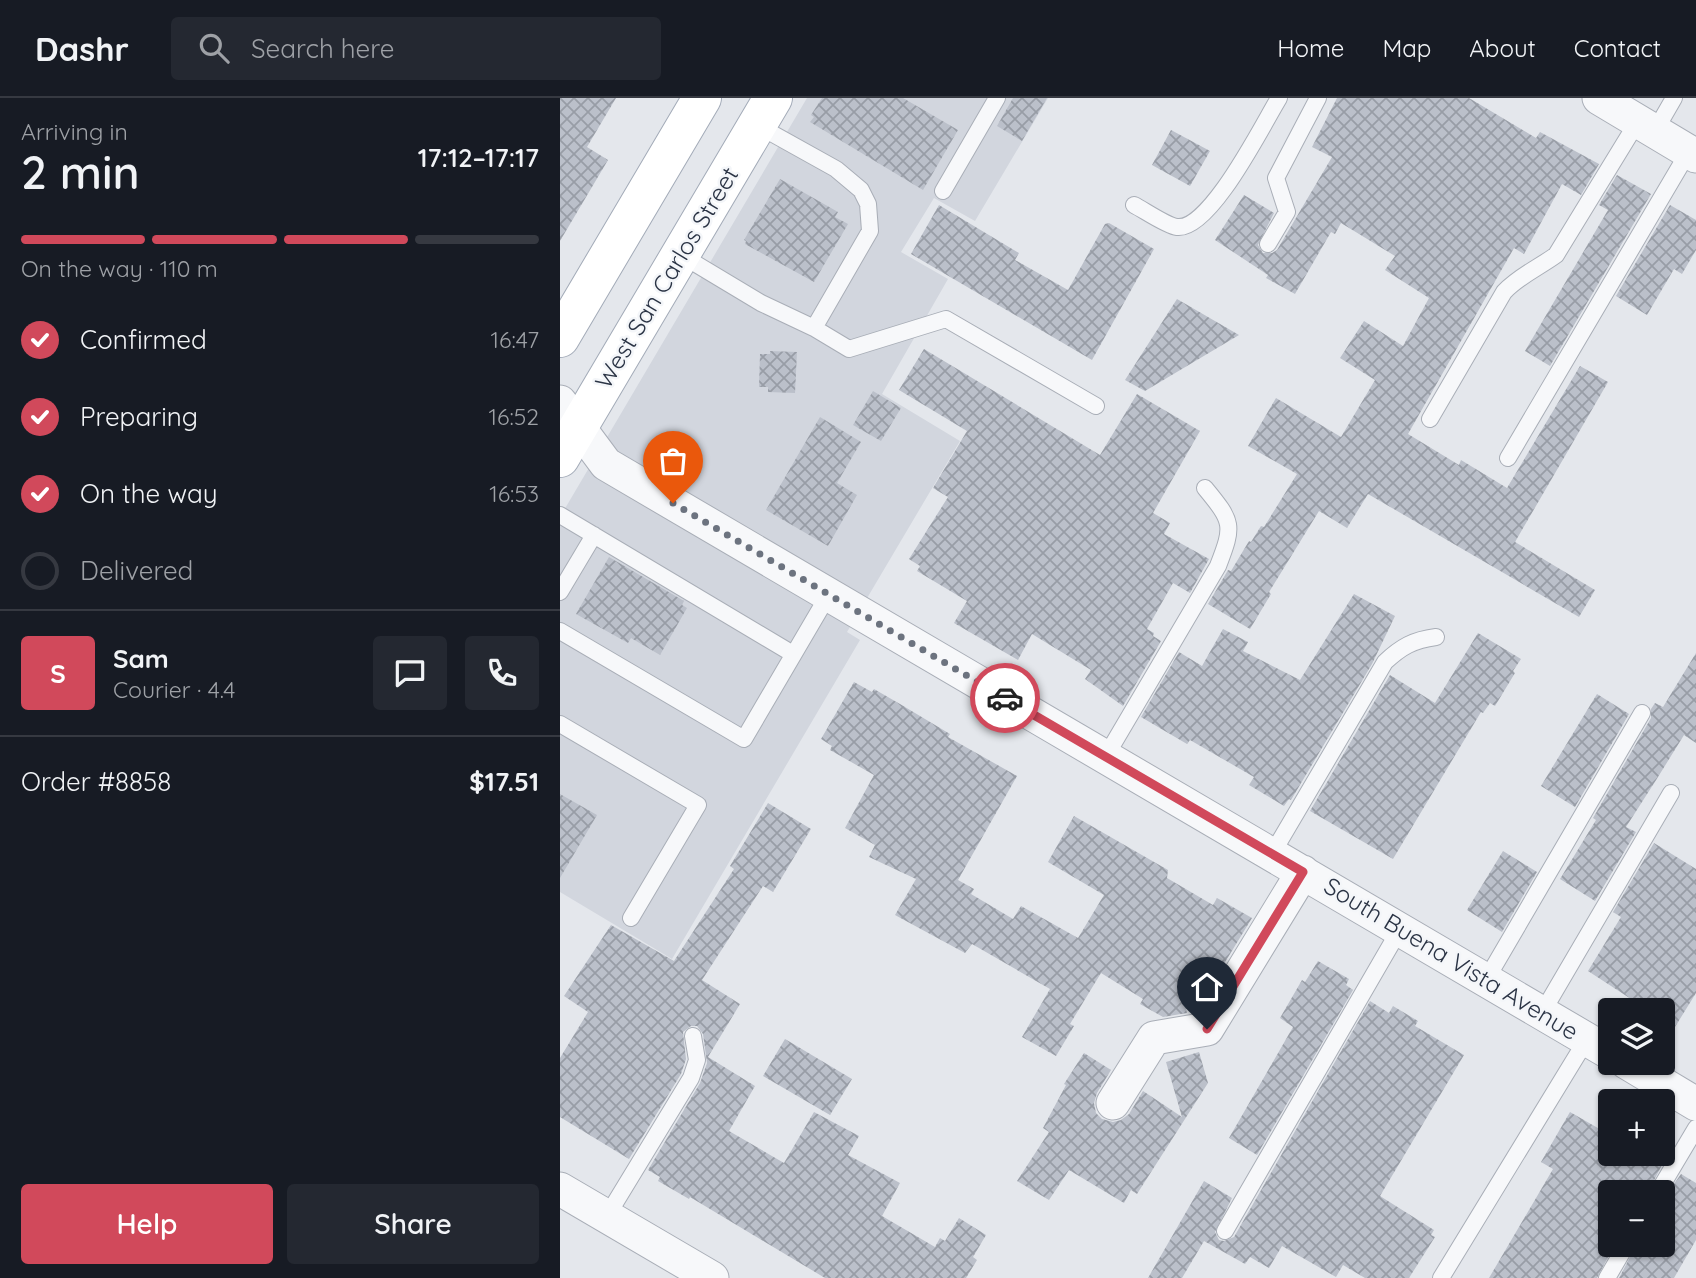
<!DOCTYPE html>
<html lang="en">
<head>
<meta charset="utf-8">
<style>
  body { margin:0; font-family:Quicksand,sans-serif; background:#242831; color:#f1f3f6; height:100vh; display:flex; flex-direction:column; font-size:26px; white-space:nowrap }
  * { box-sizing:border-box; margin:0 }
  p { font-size:23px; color:#9ea1a6 }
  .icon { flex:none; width:38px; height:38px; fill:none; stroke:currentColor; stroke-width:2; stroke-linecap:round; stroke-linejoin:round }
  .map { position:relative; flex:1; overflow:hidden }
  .drawer { display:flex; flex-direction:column; background:#171b24; width:560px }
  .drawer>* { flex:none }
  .tools { position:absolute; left:1038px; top:900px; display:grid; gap:14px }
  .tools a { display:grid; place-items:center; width:77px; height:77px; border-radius:7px; background:#171b24; box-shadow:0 2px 5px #0004; font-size:35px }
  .pin { position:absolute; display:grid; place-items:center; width:60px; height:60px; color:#fff; margin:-72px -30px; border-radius:50% 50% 50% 0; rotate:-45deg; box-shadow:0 0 7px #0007 }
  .pin .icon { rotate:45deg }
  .courier { position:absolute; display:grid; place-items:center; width:70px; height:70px; margin:-35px; border:5px solid #d1495b; border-radius:50%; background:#fff; color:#222; box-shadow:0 2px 9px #0007 }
  .head em { font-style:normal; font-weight:600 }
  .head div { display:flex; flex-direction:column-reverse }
  .head { display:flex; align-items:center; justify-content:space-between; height:119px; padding:0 21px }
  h1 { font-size:46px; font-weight:600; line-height:52px }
  .bar { display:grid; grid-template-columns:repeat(4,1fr); gap:10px 7px; align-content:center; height:84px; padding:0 21px }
  .bar i { height:9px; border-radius:5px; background:#363941 }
  .bar .active { background:#d1495b }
  .bar p { grid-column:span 4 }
  .line { display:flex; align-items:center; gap:18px; padding:0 21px; border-top:2px solid #363941 }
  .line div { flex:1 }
  .round { display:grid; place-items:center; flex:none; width:74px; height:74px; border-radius:7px; background:#242831 }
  ol { padding:0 21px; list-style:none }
  li { display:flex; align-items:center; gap:21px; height:77px }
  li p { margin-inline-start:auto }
  li .icon { padding:7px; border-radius:50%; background:#d1495b; color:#fff; stroke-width:4 }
  li:last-child { color:#9ea1a6 }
  li i { width:38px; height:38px; border:4px solid #363941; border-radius:50% }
  .button { display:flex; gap:14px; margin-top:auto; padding:14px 21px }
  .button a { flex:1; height:80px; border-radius:7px; background:#d1495b; color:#fff; font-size:28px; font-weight:600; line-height:80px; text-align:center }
  .button a+a { background:#242831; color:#f1f3f6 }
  header { display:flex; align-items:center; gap:42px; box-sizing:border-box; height:98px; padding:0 35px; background:#171b24; border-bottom:2px solid #363941 }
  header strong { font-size:33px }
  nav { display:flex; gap:38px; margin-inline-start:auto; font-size:24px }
  .search { width:490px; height:63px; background:#242831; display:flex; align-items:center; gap:18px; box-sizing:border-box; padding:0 24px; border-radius:7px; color:#9ea1a6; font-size:26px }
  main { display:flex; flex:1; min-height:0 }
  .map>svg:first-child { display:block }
</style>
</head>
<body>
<header>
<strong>Dashr</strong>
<div class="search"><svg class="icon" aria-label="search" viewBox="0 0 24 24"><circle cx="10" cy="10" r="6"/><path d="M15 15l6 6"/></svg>Search here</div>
<nav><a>Home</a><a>Map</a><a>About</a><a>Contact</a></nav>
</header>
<main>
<section class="drawer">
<div class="head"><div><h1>2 min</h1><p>Arriving in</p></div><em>17:12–17:17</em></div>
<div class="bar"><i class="active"></i><i class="active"></i><i class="active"></i><i></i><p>On the way · 110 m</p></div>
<ol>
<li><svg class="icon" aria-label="check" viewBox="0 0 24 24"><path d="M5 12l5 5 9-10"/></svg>Confirmed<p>16:47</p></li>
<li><svg class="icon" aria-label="check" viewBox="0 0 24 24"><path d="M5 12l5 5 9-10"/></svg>Preparing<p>16:52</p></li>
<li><svg class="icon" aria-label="check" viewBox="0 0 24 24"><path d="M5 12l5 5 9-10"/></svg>On the way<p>16:53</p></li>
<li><i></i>Delivered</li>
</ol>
<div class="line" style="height:126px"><b class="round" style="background:#d1495b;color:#fff">S</b><div><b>Sam</b><p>Courier · 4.4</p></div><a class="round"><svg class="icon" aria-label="chat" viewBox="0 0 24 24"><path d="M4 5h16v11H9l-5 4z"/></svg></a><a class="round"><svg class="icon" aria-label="phone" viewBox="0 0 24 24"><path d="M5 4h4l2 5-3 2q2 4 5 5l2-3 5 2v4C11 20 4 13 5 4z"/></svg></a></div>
<div class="line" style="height:91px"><div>Order #8858</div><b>$17.51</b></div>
<div class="button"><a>Help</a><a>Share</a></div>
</section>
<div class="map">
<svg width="1136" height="1180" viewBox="0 0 1136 1180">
  <defs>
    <pattern id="building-cross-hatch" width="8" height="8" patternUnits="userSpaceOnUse" patternTransform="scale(1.75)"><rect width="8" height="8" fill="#bbc0ca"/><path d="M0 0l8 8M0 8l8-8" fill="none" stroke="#989da6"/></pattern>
  </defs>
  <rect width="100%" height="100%" fill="#e4e7ec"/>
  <path fill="#d2d6de" d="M247,0H488L415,123L374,100L341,154L388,181L322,296L400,343L287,534L300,542L112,861L0,794V419Z"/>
  <path fill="url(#building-cross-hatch)" d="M0,0H56L27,49L48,62L0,143Z
    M262,0H343L398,32L363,92L250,24L254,19L251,17Z
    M453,0H487L462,43L437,28Z
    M777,0H909L976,40L980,34L1039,66L1021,97L1002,86L964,156L954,150L848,336L899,367L901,362L947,390L1020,268L1048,284L955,444L1035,492L1019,519L808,396L787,430L759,413L709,494L711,496L690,531L648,506L668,472L671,473L689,443L691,444L701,428L704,429L737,376L688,348L716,300L781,339L815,282L780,260L804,223L843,248L869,200L825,172L835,158L781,125L775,136L771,134L735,196L706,180L708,177L655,142L684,97L714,115L698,147L703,155H712L717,152L772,59L752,49Z
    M611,32L650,53L630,88L592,67Z
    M1057,77L1091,96L990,268L965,253L1048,112L1039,107Z
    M220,81L278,114L275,119L288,126L254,184L185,146L186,143L184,142Z
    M379,107L459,155L455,162L508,192L545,126L549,125L594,151L532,262L351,156Z
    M1110,107L1136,122V152L1122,176L1114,171L1087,217L1056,198Z
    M617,201L679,237L585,293L565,282Z
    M364,251L540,357L577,296L640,333L593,415L610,425L604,436L649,461L630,495L613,485L587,531L594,535L593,538L601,543L563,608L525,581L531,572L472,536L458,562L394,525L407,503L357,473L360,468L349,461L388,399L373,390L407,333L339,292Z
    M210,253L237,254L235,295L208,294V289H199L200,256H210Z
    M313,293L341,310L321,343L293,327Z
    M260,319L301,344L277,385L297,397L268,448L206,412Z
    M49,459L124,503L122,507L127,510L100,557L71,540L68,545L16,516Z
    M794,496L835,518L812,566L731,702L729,701L724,708L689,687L694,679L630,642L627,646L581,619L619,554L642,568L663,531L688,544L683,553L740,582Z
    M918,535L961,561L953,573L955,575L935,608L930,605L923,615L921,614L833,761L750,713L830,577L875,605Z
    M1136,555V645L1124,637L1098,679L1066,729L1076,734L1035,803L1000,781L1036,722L1033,720L1091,620V611L1095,605L1103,609Z
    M294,584L312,594L314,591L340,606L390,636L388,639L457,678L398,782L414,791L411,796L453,821L461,808L518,840L544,797L488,764L514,718L608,772L607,780L653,807L657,800L692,820L645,897L618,880L627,915L603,919L580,906L583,901L541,875L510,926L514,928L496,958L462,939L490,891L412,846L405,855L335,817L356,781L309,759L315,747L285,730L314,677L270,652L272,648L261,641Z
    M1037,596L1069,616L1015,709L981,688Z
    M0,696L37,717L0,780Z
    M208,705L251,731L213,794L203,788L142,882L180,906L148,959L195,988L169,1033L224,1065L254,1014L299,1038L288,1057L340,1085L322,1118L375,1149L380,1140L385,1143L399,1120L426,1137L413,1159L417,1162L406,1180H265L130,1099L129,1101L98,1083L100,1079L88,1072L140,985L147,965L143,936L137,928H131L123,934L126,961L121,976L69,1061L0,1019V960L28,914L4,898L51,827L114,863L174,771L170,768Z
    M1094,745L1136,771V895L1102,950V912H1083L1069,903L1071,901L1028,873L1061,819L1053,814Z
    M943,753L977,774L942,834L907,812Z
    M758,863L789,881L786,887L793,892L697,1057L669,1040L733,929L720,920L742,882L745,884Z
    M810,903L829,915L833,908L858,923L855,928L904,957L820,1098L874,1132L871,1137L875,1139L849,1180H805L783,1167L776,1179L722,1148L709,1170L690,1159L685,1166L644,1143L622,1180H588L644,1083L672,1100L655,1134L659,1142L664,1143L674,1139Z
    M225,941L292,981L270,1017L203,978Z
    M639,954L648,985L577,1096L571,1092L564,1105L509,1072L489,1102L457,1083L489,1034L483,1030L506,987L504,986L524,955L551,972L537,995L534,1005L536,1015L542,1021L553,1024L561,1022L569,1016L583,993L622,1019L606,964Z
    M1010,1014L1050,1037V1055H1086L1103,1065L1088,1094H1050V1146H1055L1037,1180H929L993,1071L981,1064Z
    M1121,1076L1136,1085V1142L1114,1180H1059L1077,1146H1102V1103Z"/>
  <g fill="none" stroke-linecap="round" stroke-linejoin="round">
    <g stroke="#a9aeb7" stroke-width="18">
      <path id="service" d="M1095,33L1114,0
        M383,93L437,0
        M574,107C584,112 607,128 617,129C650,133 703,26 719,0
        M708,146L727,114L716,80L758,0
        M121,157L201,205L254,230L310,133L308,106L301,92L276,71L197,27
        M254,230L289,251L386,221L536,308
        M870,321L944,194C959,178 978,170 996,157L1078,23
        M948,360L1129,53
        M0,417L233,556
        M0,494L34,437
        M0,533L184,641L269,496
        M0,626L138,707L71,820
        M546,658L658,468C674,427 673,424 645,390
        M712,756L825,564C841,549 853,542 876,539
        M926,882L1082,615
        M982,915L1111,695
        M1098,1094L1136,1030
        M47,1118L131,980L137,962L133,938
        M665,1133L840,831
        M881,1180L1027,941
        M1047,1180L1067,1146"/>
    </g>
    <g stroke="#a9aeb7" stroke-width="35">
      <path id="minor" d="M1039,0L1136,58
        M0,304L46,366L1050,955
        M1066,964L1136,1006
        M553,1005L594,940L647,931L743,774
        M0,1091L152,1180"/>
    </g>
    <g stroke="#a3abb8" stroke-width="40">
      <path id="primary" d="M0,240L142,0
        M0,360L213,0"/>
    </g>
    <use href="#service" stroke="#f7f8fa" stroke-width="16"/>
    <use href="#minor" stroke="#f7f8fa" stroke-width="33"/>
    <use href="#primary" stroke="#fff" stroke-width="38"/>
  </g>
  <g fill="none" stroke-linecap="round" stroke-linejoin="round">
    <path stroke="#6c737f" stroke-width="7" stroke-dasharray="0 12.6" d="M113,405L445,600"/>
    <path stroke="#d1495b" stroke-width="9" d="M445,600L743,774L647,931"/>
  </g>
  <g text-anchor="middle" stroke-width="5" stroke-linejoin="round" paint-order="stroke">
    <g font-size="24" fill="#2b3445" stroke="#f4f6f9">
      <text transform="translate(107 180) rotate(-59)" y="8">West San Carlos Street</text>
      <text transform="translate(891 861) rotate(31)" y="8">South Buena Vista Avenue</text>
    </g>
  </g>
</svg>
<div class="tools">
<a><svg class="icon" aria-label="layers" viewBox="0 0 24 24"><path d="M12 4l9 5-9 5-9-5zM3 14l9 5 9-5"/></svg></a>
<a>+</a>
<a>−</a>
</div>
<div class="pin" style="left:113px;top:405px;background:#ea580c"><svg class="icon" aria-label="bag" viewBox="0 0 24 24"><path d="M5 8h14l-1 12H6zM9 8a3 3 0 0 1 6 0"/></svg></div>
<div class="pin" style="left:647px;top:931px;background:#1f2937"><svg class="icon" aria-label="home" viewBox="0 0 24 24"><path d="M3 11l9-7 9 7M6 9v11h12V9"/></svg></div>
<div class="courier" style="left:445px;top:600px"><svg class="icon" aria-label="car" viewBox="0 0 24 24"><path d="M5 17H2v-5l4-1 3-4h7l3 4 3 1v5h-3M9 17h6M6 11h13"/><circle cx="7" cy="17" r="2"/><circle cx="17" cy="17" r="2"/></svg></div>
</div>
</main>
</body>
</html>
